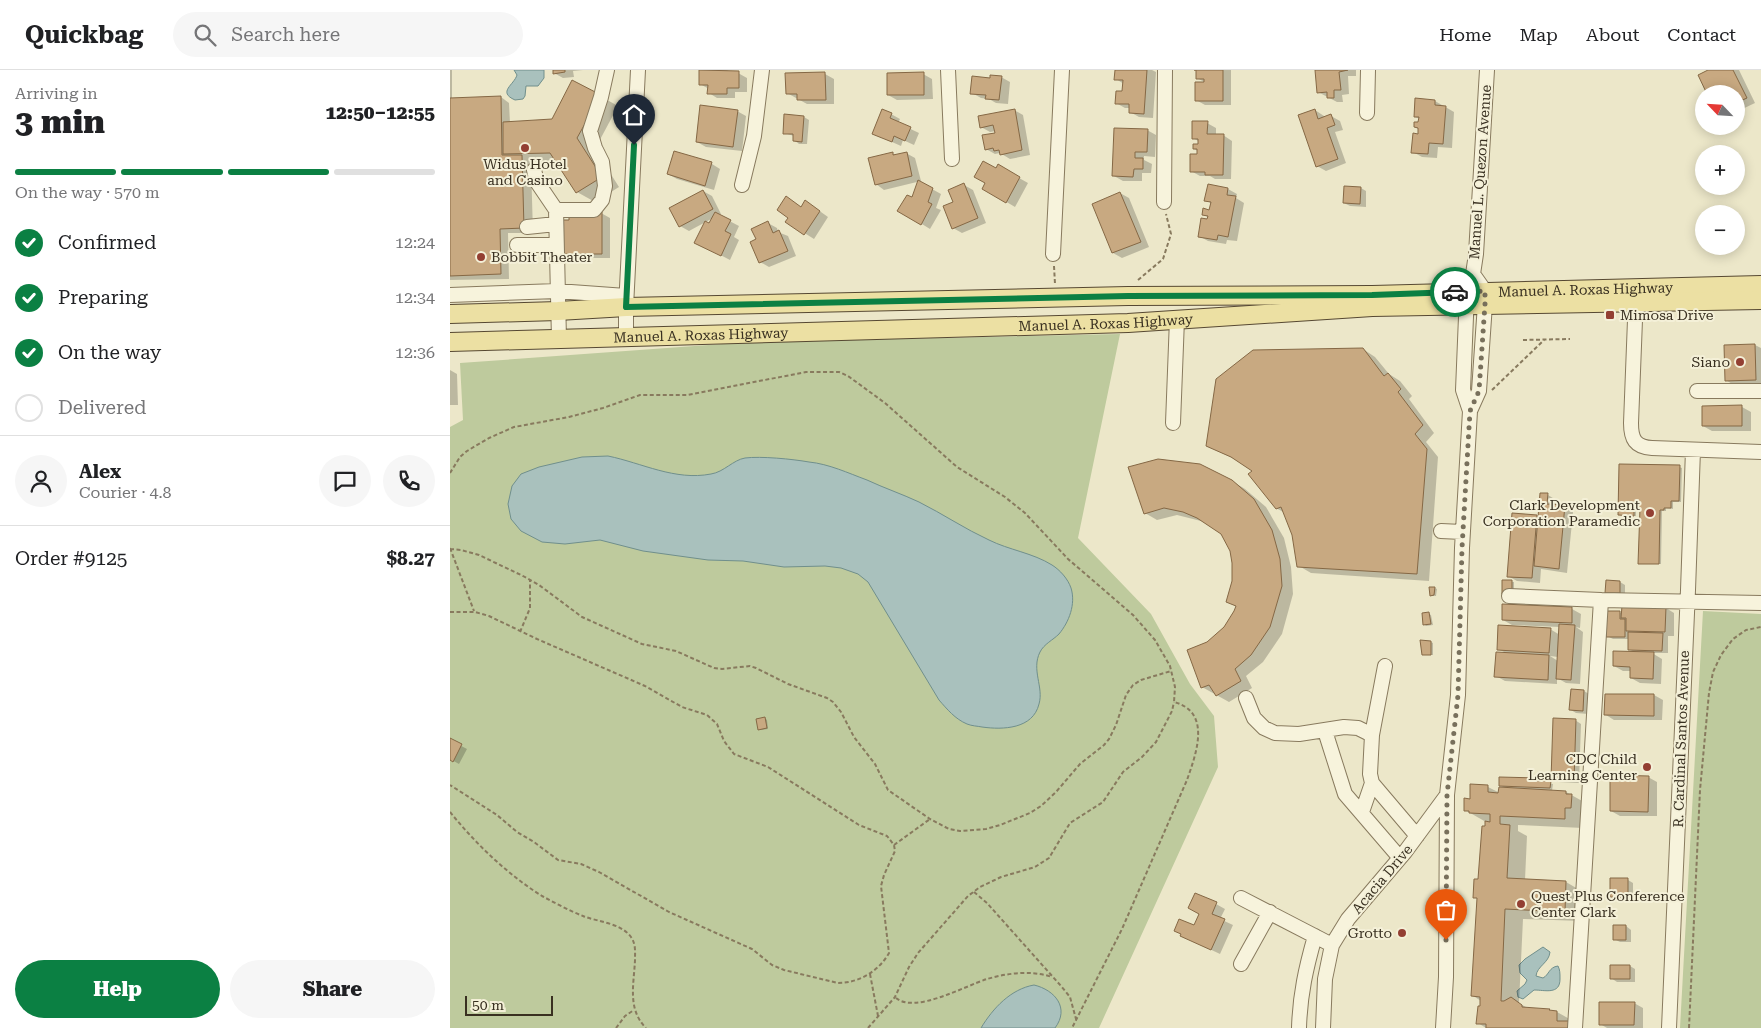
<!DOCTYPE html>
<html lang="en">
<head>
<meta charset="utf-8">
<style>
  body { margin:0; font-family:"Roboto Serif",serif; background:#f6f6f6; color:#202124; height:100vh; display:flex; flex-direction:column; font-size:19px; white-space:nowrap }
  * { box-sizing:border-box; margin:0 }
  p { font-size:16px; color:#757577 }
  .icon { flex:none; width:28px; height:28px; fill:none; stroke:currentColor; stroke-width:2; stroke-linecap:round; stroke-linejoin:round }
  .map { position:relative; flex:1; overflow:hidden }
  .details { display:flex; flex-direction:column; background:#fff; width:450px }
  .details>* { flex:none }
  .needle { width:32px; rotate:295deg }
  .fabs { position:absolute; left:1245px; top:15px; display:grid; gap:10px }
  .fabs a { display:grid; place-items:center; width:50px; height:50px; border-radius:50%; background:#fff; box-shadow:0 2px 12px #0003; font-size:25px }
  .scale { position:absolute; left:15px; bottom:12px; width:88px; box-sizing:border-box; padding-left:5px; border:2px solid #393021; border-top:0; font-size:14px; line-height:18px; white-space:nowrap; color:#393021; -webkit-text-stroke:4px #f4f0d8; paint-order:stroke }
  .pin { position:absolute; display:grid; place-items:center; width:42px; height:42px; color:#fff; margin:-51px -21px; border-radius:50% 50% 50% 0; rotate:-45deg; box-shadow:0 0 5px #0007 }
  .pin .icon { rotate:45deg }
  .courier { position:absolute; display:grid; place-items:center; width:50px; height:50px; margin:-25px; border:4px solid #0b8043; border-radius:50%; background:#fff; color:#222; box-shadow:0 1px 6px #0007 }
  .summary em { font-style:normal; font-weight:800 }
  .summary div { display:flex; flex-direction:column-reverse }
  .summary { display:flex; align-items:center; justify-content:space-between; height:85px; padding:0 15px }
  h1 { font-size:32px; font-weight:800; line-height:38px }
  .bar { display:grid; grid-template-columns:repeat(4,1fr); gap:8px 5px; align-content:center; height:60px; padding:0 15px }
  .bar i { height:6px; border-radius:4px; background:#e0e0e0 }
  .bar .current { background:#0b8043 }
  .bar p { grid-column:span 4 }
  .line { display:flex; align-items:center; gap:12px; padding:0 15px; border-top:1px solid #e0e0e0 }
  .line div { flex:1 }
  .round { display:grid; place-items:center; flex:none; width:52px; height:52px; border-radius:26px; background:#f6f6f6 }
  ol { padding:0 15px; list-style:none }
  li { display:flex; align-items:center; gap:15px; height:55px }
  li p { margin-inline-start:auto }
  li .icon { padding:5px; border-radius:50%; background:#0b8043; color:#fff; stroke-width:4 }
  li:last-child { color:#757577 }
  li i { width:28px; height:28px; border:2px solid #e0e0e0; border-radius:50% }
  .button { display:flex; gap:10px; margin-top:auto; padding:10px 15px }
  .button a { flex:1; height:58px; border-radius:30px; background:#0b8043; color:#fff; font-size:20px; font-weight:800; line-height:58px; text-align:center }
  .button a+a { background:#f6f6f6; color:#202124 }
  header { display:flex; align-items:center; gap:30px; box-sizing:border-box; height:70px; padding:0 25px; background:#fff; border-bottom:1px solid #e0e0e0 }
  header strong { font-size:24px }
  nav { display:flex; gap:28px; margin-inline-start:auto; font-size:18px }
  .search { width:350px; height:45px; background:#f6f6f6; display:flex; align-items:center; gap:12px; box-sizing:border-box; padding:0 18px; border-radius:28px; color:#757577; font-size:19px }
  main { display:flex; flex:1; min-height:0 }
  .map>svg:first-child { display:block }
</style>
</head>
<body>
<header>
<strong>Quickbag</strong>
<div class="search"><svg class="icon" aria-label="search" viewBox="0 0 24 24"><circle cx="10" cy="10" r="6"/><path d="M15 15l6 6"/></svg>Search here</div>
<nav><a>Home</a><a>Map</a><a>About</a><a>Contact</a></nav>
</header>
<main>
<section class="details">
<div class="summary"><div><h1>3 min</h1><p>Arriving in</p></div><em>12:50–12:55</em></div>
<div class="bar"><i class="current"></i><i class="current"></i><i class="current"></i><i></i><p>On the way · 570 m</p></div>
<ol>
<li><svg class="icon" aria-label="check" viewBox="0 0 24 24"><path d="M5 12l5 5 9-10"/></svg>Confirmed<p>12:24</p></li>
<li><svg class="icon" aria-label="check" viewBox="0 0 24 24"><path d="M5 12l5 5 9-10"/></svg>Preparing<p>12:34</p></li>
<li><svg class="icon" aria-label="check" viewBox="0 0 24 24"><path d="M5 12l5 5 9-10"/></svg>On the way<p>12:36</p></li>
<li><i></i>Delivered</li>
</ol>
<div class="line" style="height:90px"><a class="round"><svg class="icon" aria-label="person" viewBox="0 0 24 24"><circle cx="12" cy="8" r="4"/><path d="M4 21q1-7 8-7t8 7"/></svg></a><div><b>Alex</b><p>Courier · 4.8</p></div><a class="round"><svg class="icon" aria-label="chat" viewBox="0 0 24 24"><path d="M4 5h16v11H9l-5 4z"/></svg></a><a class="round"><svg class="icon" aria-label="phone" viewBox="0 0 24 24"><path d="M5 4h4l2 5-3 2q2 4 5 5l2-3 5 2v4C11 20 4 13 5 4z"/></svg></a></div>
<div class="line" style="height:65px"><div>Order #9125</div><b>$8.27</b></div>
<div class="button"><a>Help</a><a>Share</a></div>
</section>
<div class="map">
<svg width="1311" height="958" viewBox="0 0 1311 958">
  <rect width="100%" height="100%" fill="#ece7c9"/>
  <path fill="#beca9d" d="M670,264L628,468L701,544L740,614L764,646L768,697L649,958H0V357L13,350L10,293L300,272Z
    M1253,541L1311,544V958H1230Z"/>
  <path fill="#a9c1bd" stroke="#708f8c" d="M64,0H94V8L88,16H76L75,26L73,29L65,30C47,22 64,15 67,5Z
    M158,386C192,393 225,411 261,404C274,402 283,390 295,388C311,386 342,389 359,392C379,394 398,403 417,410C434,418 452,424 469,432C493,444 515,459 539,470C559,480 583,483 602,495C610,500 618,509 621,518C626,534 619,552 609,564C603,570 594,574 590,582C581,600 594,617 589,634C583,659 553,660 532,657C527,656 522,656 517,654C505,649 497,639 489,630L418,512L408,504L391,498L375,496L334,497L293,491L258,490L193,481L150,470L115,474L92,472L71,461L61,449L58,434L62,416L71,404L89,397L132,387Z
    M1093,877L1100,882C1099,893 1087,896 1086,906L1093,908C1099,905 1099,897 1108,896C1110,900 1110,903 1110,909C1110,925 1095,920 1084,920L1073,929L1068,927L1067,921L1075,914L1077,910L1070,903L1069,895L1075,889Z
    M584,915C605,920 620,938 605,958H531C543,938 561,919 584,915Z"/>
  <path fill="#0003" fill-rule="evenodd" d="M0,0H2V29L51,27L59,33L60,53L103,50L150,26L168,36L145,79L169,117L145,132L127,122L108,93L81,94L83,163H58L59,209L0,210Z
    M104,0H133L123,1L124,7L113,8L104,3Z
    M250,0H277L282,3H288L297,8V22H285V28H267L259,23V19L250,14Z
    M666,0H702L706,2L703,48L689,47L680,42V38H675L666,33L674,23V14L666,9Z
    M747,0H781V35H755L746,30L756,13L747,8Z
    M866,0H906V6H898L899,24L892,25L893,32H887L868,22Z
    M1261,0H1289L1305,33L1286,42V24Z
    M337,4H375L384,9V34H357L337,23Z
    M473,4L482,9L483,29L447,30L438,25Z
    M551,7L560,12L558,34L546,33L539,29L531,28L522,23L541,9Z
    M985,31L1004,42L1002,78L988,77L987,88L972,87L963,82L969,65V59L965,57L970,54V49L965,47Z
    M564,40L573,45L580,85L560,89L550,83L545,84L536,79L546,64V61L540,62L531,57Z
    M865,40L874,46V48L881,46L890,51L893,60L885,62L896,93L876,101L867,96Z
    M287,41L296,46L292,81L256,77L247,72Z
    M441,44L450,49L448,53L469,63L464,75L453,70L451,76L424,64Z
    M354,47L359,50L357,74H349L344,70V66L334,63Z
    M757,53L766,58V66L773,65L782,71L781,109H765L760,106H750L741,101L748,85V81L744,79L750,76V72L743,68Z
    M697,60L706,65L705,87L694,86V90L702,94L701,103H692V111H673L664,106Z
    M225,82L262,94L270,99L264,120L227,109L218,104Z
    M442,83L447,86L456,83L465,88L471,111L434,120L426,114Z
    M548,96L578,113L565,137L533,118Z
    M514,115L523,120L536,153L512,163L503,158Z
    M759,115L778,119L787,124L786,128L794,133L787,171L777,170L776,174L758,171L749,166L759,148L753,144L760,141L762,134L756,130Z
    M911,118L916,121V137L900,136L894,133Z
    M482,119L491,124L486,138L491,140L480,159L449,140L463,128Z
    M253,121L262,126L271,144L268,145L289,156L284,167L289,170L280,190L255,177L260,155L263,148L239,161L230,156Z
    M670,123L679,128L699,177L672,188L663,183L644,134Z
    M364,137L378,147L364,169L337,152L352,138Z
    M151,143L160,148V188H122L113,183Z
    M318,153L327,158L328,162L338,166L346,186L319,197L310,192L308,170Z
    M1305,275L1311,278V314L1285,316L1276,310Z
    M913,279L925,287L939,304L950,311L962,326L959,329L984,363L976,372L988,387L979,511L861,503L849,496L844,464L835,443L826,438L805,400L791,392L757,376Z
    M0,300L7,304L8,335H0Z
    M1292,337L1301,342V361H1262L1253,356Z
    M1229,397L1232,398L1231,432H1223V439L1216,438V441H1212L1211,494H1192L1189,493L1191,438H1186V446L1169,445Z
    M782,411L795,419L816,437L834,468L841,497L843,524L832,564L813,592L796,606L802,618L779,632L752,617L757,573L775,558L787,537L778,532L784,511V493L781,481L772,464L755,452L727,445L707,450L695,443Z
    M1098,425L1106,430V436L1114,437L1123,442L1117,503L1091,499L1090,513L1067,511L1058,506L1087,446L1089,447Z
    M1053,511L1064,512V525Z
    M1170,512L1175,515V526L1162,525L1157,522Z
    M985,518L987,519L986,526H983L981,525Z
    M1216,538L1224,543V566H1218V583H1202L1212,589L1211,614L1190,613L1181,608V601H1173L1164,596L1186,583L1179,579V569H1163L1157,566L1169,542L1173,544Z
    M1122,539L1131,544L1130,558L1126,557L1133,562L1130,614L1116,613L1107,608V614L1055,611L1046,606L1056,583L1048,579L1100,559L1110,565V557L1062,555L1053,550ZM1100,586L1108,587V591Z
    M979,544L981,545L983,555L976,556L974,554Z
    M981,572L983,573V585H976L974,584Z
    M1134,621L1139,624L1138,644L1126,643L1121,640Z
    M1204,625L1213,630L1212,650H1164L1156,645Z
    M315,648L317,650L318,659L311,660L309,659Z
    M1125,650L1131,654L1129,713L1108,712L1102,709Z
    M0,670L17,679L9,694L0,689Z
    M1198,707L1207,712V746H1170L1161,741Z
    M1087,710L1090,712L1103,714L1102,721L1116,722L1134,732L1133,758L1068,755V761L1077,766L1075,810L1116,812L1133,822L1132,851L1073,849L1069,933L1079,939L1107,942L1125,952L1129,958H1036L1028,953L1031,931L1022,925L1028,829L1025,827L1030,811L1036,752L1015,740L1021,730L1038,717L1050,723L1057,719L1050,715Z
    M1178,810L1183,813V829H1167L1161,826Z
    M766,834L775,839L770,849L783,855L770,884L732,866L745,857Z
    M1176,856L1181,860V872H1170L1164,869Z
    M1180,896L1185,899V912H1167L1161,908Z
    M1184,933L1193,938V958H1157L1150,954Z"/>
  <path fill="#c8a981" stroke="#856845" d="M103,0H115V2L103,4Z
    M249,0L289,1V18H277V24H257L258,15H249Z
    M665,0H697L694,44L679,43V34H665L666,21H672L673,10H664Z
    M744,0H773V31H745V12H754V9H746V0Z
    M865,0H898L889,2L891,20H884V28H877V22L867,23Z
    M1258,0H1283L1297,28L1286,33V24H1257L1248,5Z
    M375,2L376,30H347V24H336L335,3Z
    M474,2V25H437V3Z
    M540,5L552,6L549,30L535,29L536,25L520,24L522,6L540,8Z
    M122,10L151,25L127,68L152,107L126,123L100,83L53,84V52L102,49Z
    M51,26L52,85H72L74,158L50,159L51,204L0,206V28Z
    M965,28L985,30V35L996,36L993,74L979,73L978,84L961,83L963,63L968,64V58L964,57V52H968L969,47H964Z
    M250,35L288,40L283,77L246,72Z
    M432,39L442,43L440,48L461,57L455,71L444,66L442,72L422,64Z
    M565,39L572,80L550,85L549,80L544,81L543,78L535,80L532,65L545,63L543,55L530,58L528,46Z
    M865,39L868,49L881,44L885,55L877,58L888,89L866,97L848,45Z
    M334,44L354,46L352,72L343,71V64H333Z
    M742,51H758L757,64H774L773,105H755V102H740V84H747V79H743V74H748V69H742Z
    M664,58L698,59L697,82H685V88H693V99H684L683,107L662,106Z
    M224,81L262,92L255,116L217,104Z
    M443,82V85L457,82L462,106L425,115L418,88Z
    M533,91L546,98L548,94L570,107L556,133L532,119L535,113L524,107Z
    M468,110L483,118L478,132L482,134L471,155L447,141L457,125L462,127Z
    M514,113L528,148L502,159L493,136L503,132L498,120Z
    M758,114L778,118L777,125L786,126L778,167L768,165L767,170L748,167L751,148L757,149L758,146L752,145L753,138L759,140L761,132L754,131Z
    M894,116L911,117L910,134L893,133Z
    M253,120L263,139L229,157L219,138Z
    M670,122L691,172L662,183L642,134Z
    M336,126L351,137L355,130L370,141L354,165L335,152L338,148L327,140Z
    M119,142H152V184H112V150H119Z
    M265,142L281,150L275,161L281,164L271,186L244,173L255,151L259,153Z
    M318,151L323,163L329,160L338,181L309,193L300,172L306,169L301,159Z
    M1305,274L1306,310L1275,311L1274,275Z
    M913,278L934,306L938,303L951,319L948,322L973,355L965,364L977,379L967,504L847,497L842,465L831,437L826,439L798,404L802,401L781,387L756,376L766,309L803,280Z
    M1292,335V356H1252V336Z
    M708,389L750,394L782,410L804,429L822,460L830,489L832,516L820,557L801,585L785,599L791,611L766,626L759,615L751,618L737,580L757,572L774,557L784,541L786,536L776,532L782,511V493L780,481L771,464L747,448L733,442L714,438L694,444L678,397Z
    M1169,394L1230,395L1229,431H1221V438H1214V440H1210L1209,494H1188L1190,438L1184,437V446L1168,445Z
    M1090,423H1098L1097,434L1115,435L1109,499L1084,496Z
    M1062,443L1087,445L1082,508L1057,507Z
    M1052,510H1062V524H1052Z
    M1156,510L1170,511V523H1155Z
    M979,517H985L984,525L980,526Z
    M1052,534L1122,537V553L1052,550Z
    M1172,536L1216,537L1215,562L1176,561V548H1171Z
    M1156,541H1170V549H1175V567H1156Z
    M979,542L981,554L973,555L972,543Z
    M1109,554L1125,555L1121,610L1106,609Z
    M1048,555L1101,558L1099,583L1047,580Z
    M1178,562L1213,563L1212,581L1178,580Z
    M970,570L981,571V585H972Z
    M1163,581L1204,582L1203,609L1180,608V597L1163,596Z
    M1046,582L1099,585L1098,610L1044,607Z
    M1121,619L1134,620L1133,641L1119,640Z
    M1155,624H1204V646L1154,645Z
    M315,647L317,658L308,660L306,649Z
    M1103,648L1126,649L1124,711L1101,710Z
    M0,668L12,674L3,692L0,690Z
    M1160,705L1199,706L1198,742L1160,741Z
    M1049,707L1088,708L1087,711H1101L1100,718L1049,716Z
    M1020,714L1038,715V722L1048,723L1049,717L1116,721V724H1122L1121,738H1115V749L1050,746V754L1060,755L1057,808L1116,811L1115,842L1055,839L1051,931H1054L1061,927L1072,935V937L1100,939L1099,940L1107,941V951H1121L1120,958H1036V954H1026L1028,936H1030V927L1021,926L1027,828H1023L1024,809H1028L1032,756H1035V751L1040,752V744L1019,743V741H1014V728L1020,729Z
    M1160,808H1178V827H1160Z
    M745,823L767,832L762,844L775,849L761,880L730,866L731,864L724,861L729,849L744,855L749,844L738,838Z
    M1163,855H1176V870H1163Z
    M1160,895H1180V909H1160Z
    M1149,932H1185L1184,955H1149Z"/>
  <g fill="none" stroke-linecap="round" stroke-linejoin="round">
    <g stroke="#887a5e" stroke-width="16">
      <path id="minor" d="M498,0L502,89
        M917,43L918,0
        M84,100L87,112L106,140L109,269
        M292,115L304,66L312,0
        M714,132L715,0
        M106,140H144L152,130L155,116L152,92L145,78L140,61L151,27L157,0
        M77,157L106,154
        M67,175H106
        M603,184L612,0
        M1186,224L1181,353C1181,369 1185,377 1202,378L1311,382
        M0,225L107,221L176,226
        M176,267V237L188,0
        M1247,321H1311
        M1020,341L1013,320L1017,222L1023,204L1026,184L1037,0
        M723,353L727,249
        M991,461L1012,462
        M1059,526L1151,530
        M796,628L804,648L814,658L825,663L849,664L894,657L908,658L922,665L920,704L922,713L967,766
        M875,661L895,724L950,788
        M922,665L935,596
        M912,742L922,713
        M791,828L882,875
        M791,894L820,842
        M849,958C850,924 856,898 865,866
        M873,958L875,909L882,875L898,849L955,782L997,725
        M993,958L996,907L997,725L1008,625L1012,478L1020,341L1029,321L1035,234V221L1023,204
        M1125,958L1151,530L1311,533
        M1219,958L1238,520L1243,380"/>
    </g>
    <g stroke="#564832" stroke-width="20">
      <g id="major">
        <path id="s1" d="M0,244L108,241L176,237L678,226L922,225L1311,215"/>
        <path id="s2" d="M0,272L678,253L922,237L1311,230"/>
      </g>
    </g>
    <path stroke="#887a5e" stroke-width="2" stroke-dasharray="4 2.5" stroke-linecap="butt" d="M604,196L605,214
      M688,210L713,189L721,164L716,144
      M1073,270L1120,269
      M1042,320L1094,270
      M0,403L10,387L17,381L39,368L64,357L119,347L153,338L190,325H237L356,302H389L398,306L435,333L507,397L555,427L575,443L618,489L683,545L705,570L720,596L725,617L724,632C762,642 746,684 737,710L672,859L622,958
      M0,478L24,541
      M0,479L11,480L29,485L73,506L89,515L132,547L192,574L226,581L264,598L272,599L300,596L306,598L338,614L377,628L383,632L391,642L404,667L425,694L438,720L480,749L499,759L510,761L536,759L550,755L580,743L591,736L606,722L630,694L654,675L659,669L666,655L676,625L683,615L691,610L721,601
      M0,542H25L39,546L87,569L195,616L232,637L257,645L267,654L274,671L284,684L318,697L409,755L437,766L444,775L445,781L434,805L431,816L439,883C429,901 409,913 388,913L334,900L322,895L302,879L219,842L149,802L131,794L108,790L84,772L67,762L47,745L0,715
      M70,562L80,538V510
      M0,742C26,774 57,804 92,826C105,833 120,841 133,846C148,852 171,853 181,867C186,874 185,882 185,890C184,914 177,939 196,958
      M444,775L480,749
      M524,822L537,833L611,916L620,927L626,949
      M420,904L428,946
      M446,928C465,944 515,916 537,909C558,903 581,900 602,907
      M166,958L175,946L184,940
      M418,958L445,927L459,897L468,883L518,826L530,817L551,807L585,797L599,788L620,753L653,732L673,702L692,687L706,672L722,641L724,632
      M1239,958L1250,720L1259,623L1263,602L1271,585L1283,569L1296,560L1311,557"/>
    <use href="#minor" stroke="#f7f3dc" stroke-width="14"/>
    <use href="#major" stroke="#ece0a3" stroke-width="18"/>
  </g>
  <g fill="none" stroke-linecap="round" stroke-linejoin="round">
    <path stroke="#78705c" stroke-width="5" stroke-dasharray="0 9" d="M996,870L997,725L1008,625L1012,478L1020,341L1029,321L1035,234V221L1005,222"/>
    <path stroke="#0b8043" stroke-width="6" d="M184,75L176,237L678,226L922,225L1005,222"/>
  </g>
  <g fill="#933f32" stroke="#f4f0d8" stroke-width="2">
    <circle cx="75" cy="78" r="5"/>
    <circle cx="31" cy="187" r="5"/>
    <rect x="1155" y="240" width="10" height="10" rx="2.5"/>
    <circle cx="1290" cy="292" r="5"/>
    <circle cx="1200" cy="443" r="5"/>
    <circle cx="1197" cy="697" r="5"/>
    <circle cx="1071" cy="834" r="5"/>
    <circle cx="952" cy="863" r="5"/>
  </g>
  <g text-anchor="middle" stroke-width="4" stroke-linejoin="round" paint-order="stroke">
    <g font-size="14" fill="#393021" stroke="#f4f0d8" text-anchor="end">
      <text x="75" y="99" text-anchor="middle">Widus Hotel<tspan x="75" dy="16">and Casino</tspan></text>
      <text x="41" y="192" text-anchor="start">Bobbit Theater</text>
      <text x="1170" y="250" text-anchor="start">Mimosa Drive</text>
      <text x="1280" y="297">Siano</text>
      <text x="1190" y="440">Clark Development<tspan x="1190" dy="16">Corporation Paramedic</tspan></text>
      <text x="1187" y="694">CDC Child<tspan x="1187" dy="16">Learning Center</tspan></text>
      <text x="1081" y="831" text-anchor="start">Quest Plus Conference<tspan x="1081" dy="16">Center Clark</tspan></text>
      <text x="942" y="868">Grotto</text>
    </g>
    <g font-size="14" fill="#393021" stroke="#f4f0d8">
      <text transform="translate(1030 102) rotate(-86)" y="5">Manuel L. Quezon Avenue</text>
      <text dy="5" stroke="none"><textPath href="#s1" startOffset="1136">Manuel A. Roxas Highway</textPath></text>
      <text dy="5" stroke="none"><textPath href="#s2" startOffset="656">Manuel A. Roxas Highway</textPath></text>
      <text dy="5" stroke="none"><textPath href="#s2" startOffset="251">Manuel A. Roxas Highway</textPath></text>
      <text transform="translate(1231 669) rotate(-88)" y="5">R. Cardinal Santos Avenue</text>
      <text transform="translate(932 809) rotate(-50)" y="5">Acacia Drive</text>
    </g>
  </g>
</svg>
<div class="fabs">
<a><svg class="needle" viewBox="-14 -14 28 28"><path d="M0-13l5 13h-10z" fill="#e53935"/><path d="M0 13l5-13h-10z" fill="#757577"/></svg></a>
<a>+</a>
<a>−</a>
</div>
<div class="scale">50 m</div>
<div class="pin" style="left:996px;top:870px;background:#ea580c"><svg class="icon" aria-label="bag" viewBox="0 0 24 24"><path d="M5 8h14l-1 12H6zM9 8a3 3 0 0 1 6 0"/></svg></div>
<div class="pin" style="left:184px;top:75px;background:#1f2937"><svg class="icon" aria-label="home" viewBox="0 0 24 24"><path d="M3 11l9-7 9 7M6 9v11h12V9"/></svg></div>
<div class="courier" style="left:1005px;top:222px"><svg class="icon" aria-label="car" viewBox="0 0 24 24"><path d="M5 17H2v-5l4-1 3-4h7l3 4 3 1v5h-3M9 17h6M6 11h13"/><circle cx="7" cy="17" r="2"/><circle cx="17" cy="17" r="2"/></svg></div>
</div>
</main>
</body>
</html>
